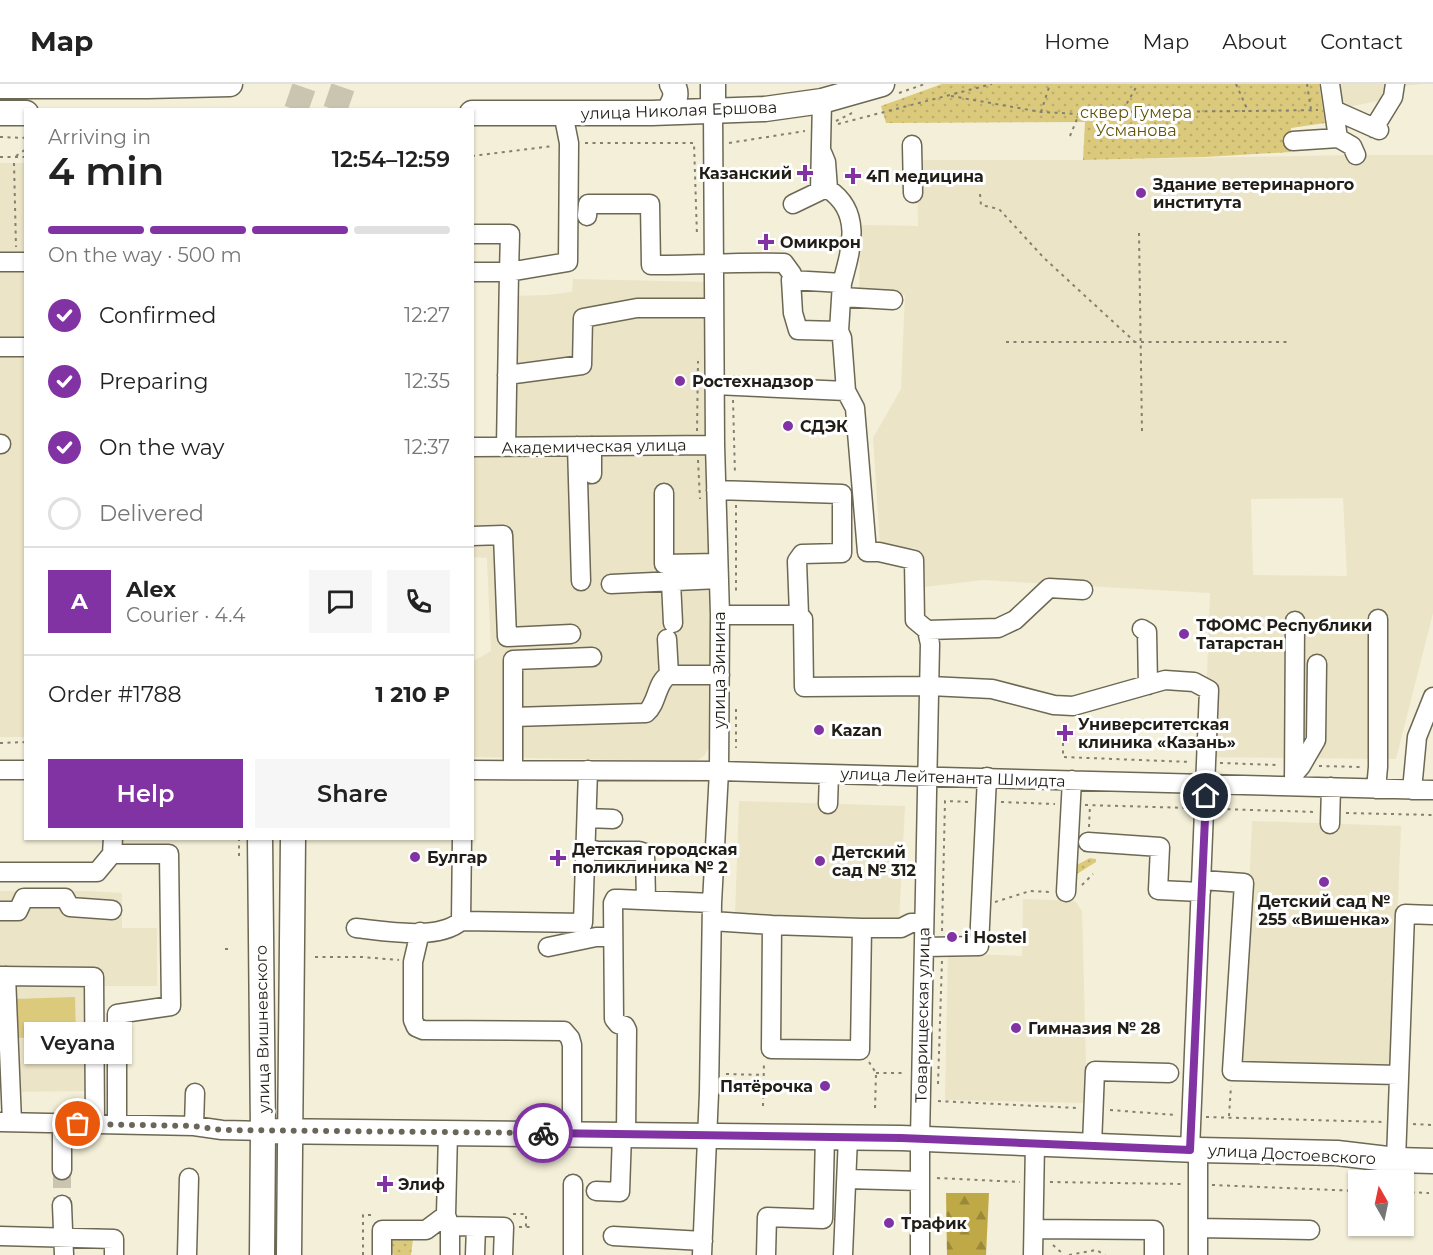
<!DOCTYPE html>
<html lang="en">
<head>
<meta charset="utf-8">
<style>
  body { margin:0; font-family:Montserrat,sans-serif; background:#f6f6f6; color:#222; height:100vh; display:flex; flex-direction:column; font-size:22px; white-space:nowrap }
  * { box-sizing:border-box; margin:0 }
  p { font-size:20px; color:#767676 }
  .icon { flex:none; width:33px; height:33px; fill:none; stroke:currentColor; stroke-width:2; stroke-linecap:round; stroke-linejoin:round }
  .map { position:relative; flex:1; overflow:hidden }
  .details { position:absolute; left:24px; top:24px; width:450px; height:732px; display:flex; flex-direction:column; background:#fff; border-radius:0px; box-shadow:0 2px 4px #0004 }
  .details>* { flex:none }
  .needle { width:39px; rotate:351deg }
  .controls { position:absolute; left:1348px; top:1086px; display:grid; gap:12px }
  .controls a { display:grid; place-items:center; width:66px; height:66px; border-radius:0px; background:#fff; box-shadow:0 2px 4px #0004; font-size:30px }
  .pin { position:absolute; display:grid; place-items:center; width:51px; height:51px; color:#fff; margin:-26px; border:3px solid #fff; border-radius:50%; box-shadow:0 2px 6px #0007 }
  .courier { position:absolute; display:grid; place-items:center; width:60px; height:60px; margin:-30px; border:4px solid #8233a3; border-radius:50%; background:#fff; color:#222; box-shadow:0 2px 8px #0007 }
  .bubble { position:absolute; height:42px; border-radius:0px; background:#fff; box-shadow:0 2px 4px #0004; font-size:20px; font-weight:600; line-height:42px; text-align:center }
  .headline em { font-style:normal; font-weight:600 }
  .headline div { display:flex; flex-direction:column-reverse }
  .headline { display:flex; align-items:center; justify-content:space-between; height:102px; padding:0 24px }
  h1 { font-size:39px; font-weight:600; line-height:45px }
  .bar { display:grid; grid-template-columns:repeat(4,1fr); gap:9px 6px; align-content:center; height:72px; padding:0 24px }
  .bar i { height:8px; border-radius:4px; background:#e0e0e0 }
  .bar .current { background:#8233a3 }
  .bar p { grid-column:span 4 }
  .line { display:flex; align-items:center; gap:15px; padding:0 24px; border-top:2px solid #e0e0e0 }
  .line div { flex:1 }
  .round { display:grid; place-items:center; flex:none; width:63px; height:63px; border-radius:0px; background:#f6f6f6 }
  ol { padding:0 24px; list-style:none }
  li { display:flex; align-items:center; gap:18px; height:66px }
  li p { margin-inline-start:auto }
  li .icon { padding:6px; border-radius:50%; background:#8233a3; color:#fff; stroke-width:4 }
  li:last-child { color:#767676 }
  li i { width:33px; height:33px; border:3px solid #e0e0e0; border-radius:50% }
  .action { display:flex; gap:12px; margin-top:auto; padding:12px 24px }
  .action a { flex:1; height:69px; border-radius:0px; background:#8233a3; color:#fff; font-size:24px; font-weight:600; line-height:69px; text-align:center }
  .action a+a { background:#f6f6f6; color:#222 }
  header { display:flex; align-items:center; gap:36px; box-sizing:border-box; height:84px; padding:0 30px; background:#fff; border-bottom:2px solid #e0e0e0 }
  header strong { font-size:28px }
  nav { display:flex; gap:33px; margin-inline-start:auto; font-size:21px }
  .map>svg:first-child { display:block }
</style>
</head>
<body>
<header>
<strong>Map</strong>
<nav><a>Home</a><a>Map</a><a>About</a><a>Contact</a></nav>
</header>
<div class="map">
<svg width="1433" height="1171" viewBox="0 0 1433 1171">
  <defs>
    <pattern id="forest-firs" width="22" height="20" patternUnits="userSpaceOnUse" patternTransform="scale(1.5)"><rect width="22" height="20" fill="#bfa947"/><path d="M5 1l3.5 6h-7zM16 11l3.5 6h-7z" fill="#9b893a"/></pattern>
    <pattern id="park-dots" width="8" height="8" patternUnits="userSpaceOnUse" patternTransform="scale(1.5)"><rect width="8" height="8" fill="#dcca7c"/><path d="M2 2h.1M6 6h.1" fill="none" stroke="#bcad6a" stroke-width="1.8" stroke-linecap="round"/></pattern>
  </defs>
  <rect width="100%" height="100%" fill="#f4efd8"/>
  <path fill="#ebe4c6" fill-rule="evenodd" d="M1339,0H1423L1401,2L1386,15L1344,24Z
    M1356,71H1433V529L1396,675L1210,673L1207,593L1210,509L983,496L924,503L923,471L915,464L889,463L880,460L873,354L901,305L905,211L859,208L861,141L918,142L917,76H1083ZM1343,414L1347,492L1253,491L1251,415Z
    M0,79H26L25,653H0Z
    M573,195L708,198L710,662L704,672L696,677L473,673L472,578L491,567L487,474L473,473V358L510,357L509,212L547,211L572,208Z
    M739,717L905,722L899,838L735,833Z
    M1252,737L1401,742L1391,982L1242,977Z
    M0,807H88L122,809V844H157V902H89V1007L0,1008Z
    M1023,815L1075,817L1082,827L1087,1019L945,1016L948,869L1022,872Z"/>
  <path fill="url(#forest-firs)" d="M946,1109H989L986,1171H947Z"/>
  <path fill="url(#park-dots)" d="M942,0H1319L1325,39L1291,44V68L1205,73L1083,76L1085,38L886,39L881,22Z
    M1090,774L1096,775V778L1069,795V785Z
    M389,1155H413L411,1171H394L390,1167Z"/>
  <path fill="#dcca7c" d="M75,913L76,952L15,954L14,915Z"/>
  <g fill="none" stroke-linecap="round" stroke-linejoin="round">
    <path stroke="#cac5b1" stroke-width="18" stroke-dasharray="18 9" stroke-linecap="butt" d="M62,1086V1121"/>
    <path stroke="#cac5b1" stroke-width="24" stroke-dasharray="24 12" stroke-linecap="butt" d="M296,26L305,0
      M335,26L344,0"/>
    <g stroke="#6c6854" stroke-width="21">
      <path id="minor" d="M1334,26L1379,46
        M1374,44L1393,13L1395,0
        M1338,54L1352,62L1356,71
        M1293,57L1338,54L1330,0
        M912,61L913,109
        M821,66L826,78L828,105C863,128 851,166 842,199
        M793,120L820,107L822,17
        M587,132L588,120H650L651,181C695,181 739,178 784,179L792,190L791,196
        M472,150H510L509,188H472
        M0,178H26
        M791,196L842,199L839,247L798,246L793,229Z
        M842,213L893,216
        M839,247L842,254L846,307L855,324L867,468H879L914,476L915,536L927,546L930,560L920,1055V1171
        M0,263H26
        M507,291L582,281L583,234L637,224H714
        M715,301L846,307
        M0,360H1
        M577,362L581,497
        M472,363L715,361
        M506,363L509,188L568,178L569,59L563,29
        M592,390V362
        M716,406L842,410V469L802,470L797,477L799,531L803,535L804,603L930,602L992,605L1054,621L1073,622L1165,596L1194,598L1209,606L1190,1066
        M664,409V480L718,479
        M472,452L503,451L507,553L571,550
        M671,498L673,539
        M611,500L719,495
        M720,531H799
        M1142,545L1147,548L1148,601
        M927,546L998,544L1015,536L1049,504L1083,506
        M667,555L669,591H720
        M513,633L646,629C658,619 656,598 669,591
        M0,686H26
        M472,686L719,687L1433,706
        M513,686V576L592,573
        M1294,690L1301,682L1316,656L1317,580
        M1294,702L1295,537
        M1376,705L1378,683V535
        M1412,706L1417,653L1433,613
        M828,720L829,690
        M587,734L613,735
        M1330,740L1331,703
        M113,754L112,770H169L171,922L117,930V1040
        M1088,758L1160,763L1158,806L1201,808
        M586,764L597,767H639L645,769L646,816
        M0,788H97L112,770
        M1202,796L1244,799L1232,987L1399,991
        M1066,808L1072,696
        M0,827H18L24,814H65L70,823L112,826
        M461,837L462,754
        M712,837L772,841L862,844H901L911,839H924
        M772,841L771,965L860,966L862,844
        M356,844C385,847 438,857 461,837L583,839L588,686
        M420,848L413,878V936L416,943L423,946L564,947L570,954L572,961V1049
        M548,863L596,853H612
        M924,863L979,862L987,693
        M0,892L94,893L95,1040
        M6,892L12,1038
        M0,1038L194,1042L222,1046L263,1047
        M62,1039V1086
        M194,1042L195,1009
        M626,1050L627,946L625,942L618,940L614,935L613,819L615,815H619L712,819
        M1092,1061L1095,987L1169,989
        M1198,1066V1171
        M1396,1076L1405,830L1433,831
        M847,1095L920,1097
        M596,1107L620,1108L622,1050
        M62,1121L64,1171
        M446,1131L450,1142L504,1143L503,1171
        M450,1142V1171
        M1198,1144L1310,1146
        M1034,1145L1154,1146V1171
        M0,1152L114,1155V1171
        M613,1152L703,1157
        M187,1171L189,1094
        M382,1171V1146H426L446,1131L448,1048
        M475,1171L476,1143
        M573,1171V1100
        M702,1171L709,1009L712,819L719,687L720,531L715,361L713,26
        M766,1171L767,1133L823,1135L825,1052
        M843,1171L848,1053
        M1033,1171L1035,1059"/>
    </g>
    <g stroke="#6c6854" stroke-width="27">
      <path id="major" d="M713,0V26
        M0,2H148L230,0
        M668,28C674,18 679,10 672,0
        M0,29H26
        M472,29H652L765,25L822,17L882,0
        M260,754L263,1047L262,1171
        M263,1047L901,1054L1198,1066L1337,1069L1396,1076L1433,1077
        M289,1171L293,754"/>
    </g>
    <path stroke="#838071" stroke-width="2" stroke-dasharray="3 4.5" stroke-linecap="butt" d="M1236,0L1248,27L1318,26
      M1307,0L1311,26
      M899,9L925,0
      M951,12L1041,28L1079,30L1122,28L1248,27
      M1123,26L1138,0
      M1041,28L1050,0
      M836,37L852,29
      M838,40L992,0
      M1070,52L1079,30
      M0,53L26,54
      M585,59H694L697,152
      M729,59L805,47
      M16,72L26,65
      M472,72L553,62
      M0,73H26
      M14,79L16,163
      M980,110L981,121L999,125L1044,174L1135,258
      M1139,149L1142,347
      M1006,258H1288
      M733,316L735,391
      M697,347L698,277
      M698,376L700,415
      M736,421V508
      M736,625V664
      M0,659L26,658
      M1063,659V673L1191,678
      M1220,679L1278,681
      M1319,682L1361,683
      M1001,718L1055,720
      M1085,721L1190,724
      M1220,725L1316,728
      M1346,729L1433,731
      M1089,743L1090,721
      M239,772V754
      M1082,801L1093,790
      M995,818L1030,807L1051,808
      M942,847L945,717L971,718
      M225,865H229
      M315,873H362L399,876
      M869,978L876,989L875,1025
      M876,989H906
      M726,990L764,991
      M938,1000L942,876
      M938,1017L1077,1024
      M763,1022L764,978
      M1110,1026L1176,1031
      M1229,1032L1231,1002
      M1206,1033L1383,1038
      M1413,1040L1433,1041
      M937,1094L1020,1098
      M1050,1098L1182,1100
      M1212,1101L1359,1107
      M1404,1108L1429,1109
      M513,1130H526V1143
      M519,1143H531
      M1053,1161L1064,1171
      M363,1171V1131H375
      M1069,1171L1096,1166L1105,1171"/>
    <use href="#minor" stroke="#fff" stroke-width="18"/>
    <use href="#major" stroke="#fff" stroke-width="24"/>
  </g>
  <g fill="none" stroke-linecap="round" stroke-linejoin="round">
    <path stroke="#6a675a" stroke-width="6" stroke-dasharray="0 10.8" d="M78,1040L194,1042L222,1046L543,1049"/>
    <path stroke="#8233a3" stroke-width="8" d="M543,1049L901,1054L1190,1066L1206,712"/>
  </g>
  <g fill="#8233a3" stroke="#fff" stroke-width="2">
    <path d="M802 80h6v6h6v6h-6v6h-6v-6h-6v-6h6z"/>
    <path d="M850 83h6v6h6v6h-6v6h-6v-6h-6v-6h6z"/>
    <circle cx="1141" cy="109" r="6"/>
    <path d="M763 149h6v6h6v6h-6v6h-6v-6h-6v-6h6z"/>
    <circle cx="680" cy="297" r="6"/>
    <circle cx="788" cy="342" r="6"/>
    <circle cx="1184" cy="550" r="6"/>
    <circle cx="819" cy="646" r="6"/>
    <path d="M1062 640h6v6h6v6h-6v6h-6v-6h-6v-6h6z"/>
    <circle cx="415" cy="773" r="6"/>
    <path d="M555 765h6v6h6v6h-6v6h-6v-6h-6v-6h6z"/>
    <circle cx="820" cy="777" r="6"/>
    <circle cx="1324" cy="798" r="6"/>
    <circle cx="952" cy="853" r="6"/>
    <circle cx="1016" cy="944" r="6"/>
    <circle cx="825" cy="1002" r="6"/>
    <path d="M382 1091h6v6h6v6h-6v6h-6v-6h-6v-6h6z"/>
    <circle cx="889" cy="1139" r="6"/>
  </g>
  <g text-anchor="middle" stroke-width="6" stroke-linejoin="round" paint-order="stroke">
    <g font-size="16" fill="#201e16" stroke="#fff">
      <text transform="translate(679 26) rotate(-2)" y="6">улица Николая Ершова</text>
      <text transform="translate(594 362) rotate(-1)" y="6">Академическая улица</text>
      <text transform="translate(719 586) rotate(-90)" y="6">улица Зинина</text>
      <text transform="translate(953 693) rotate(2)" y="6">улица Лейтенанта Шмидта</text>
      <text transform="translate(922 931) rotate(-89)" y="6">Товарищеская улица</text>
      <text transform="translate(262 945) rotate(-91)" y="6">улица Вишневского</text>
      <text transform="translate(1292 1070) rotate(3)" y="6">улица Достоевского</text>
    </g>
    <g font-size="16" fill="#625304" stroke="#fff">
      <text x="1136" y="34">сквер Гумера<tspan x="1136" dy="18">Усманова</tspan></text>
    </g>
    <g font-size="16" font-weight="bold" fill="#201e16" stroke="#fff" text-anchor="start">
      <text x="792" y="95" text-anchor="end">Казанский</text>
      <text x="866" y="98">4П медицина</text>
      <text x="1153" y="106">Здание ветеринарного<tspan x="1153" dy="18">института</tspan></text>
      <text x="780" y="164">Омикрон</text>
      <text x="692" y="303">Ростехнадзор</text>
      <text x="800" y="348">СДЭК</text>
      <text x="1196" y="547">ТФОМС Республики<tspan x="1196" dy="18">Татарстан</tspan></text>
      <text x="1078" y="646">Университетская<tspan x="1078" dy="18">клиника «Казань»</tspan></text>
      <text x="831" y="652">Kazan</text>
      <text x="572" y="771">Детская городская<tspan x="572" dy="18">поликлиника № 2</tspan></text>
      <text x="832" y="774">Детский<tspan x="832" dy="18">сад № 312</tspan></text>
      <text x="427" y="779">Булгар</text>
      <text x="1324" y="823" text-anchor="middle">Детский сад №<tspan x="1324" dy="18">255 «Вишенка»</tspan></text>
      <text x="964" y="859">i Hostel</text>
      <text x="1028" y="950">Гимназия № 28</text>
      <text x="813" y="1008" text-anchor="end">Пятёрочка</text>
      <text x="398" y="1106">Элиф</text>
      <text x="901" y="1145">Трафик</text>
    </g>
  </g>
</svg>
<div class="controls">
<a><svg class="needle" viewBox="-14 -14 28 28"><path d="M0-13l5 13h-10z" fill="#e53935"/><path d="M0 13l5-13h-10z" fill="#767676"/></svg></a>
</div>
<div class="pin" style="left:78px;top:1040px;background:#ea580c"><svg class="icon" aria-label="bag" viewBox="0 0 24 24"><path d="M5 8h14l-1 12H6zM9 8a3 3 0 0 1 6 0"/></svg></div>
<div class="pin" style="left:1206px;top:712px;background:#1f2937"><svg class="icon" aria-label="home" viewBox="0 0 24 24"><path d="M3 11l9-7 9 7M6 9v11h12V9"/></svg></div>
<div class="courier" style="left:543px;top:1049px"><svg class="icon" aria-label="bike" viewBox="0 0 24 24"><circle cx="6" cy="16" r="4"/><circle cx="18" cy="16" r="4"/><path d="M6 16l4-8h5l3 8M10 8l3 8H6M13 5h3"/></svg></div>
<div class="bubble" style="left:24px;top:938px;width:108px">Veyana</div>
<section class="details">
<div class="headline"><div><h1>4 min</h1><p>Arriving in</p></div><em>12:54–12:59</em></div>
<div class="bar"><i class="current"></i><i class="current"></i><i class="current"></i><i></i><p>On the way · 500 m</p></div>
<ol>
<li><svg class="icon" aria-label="check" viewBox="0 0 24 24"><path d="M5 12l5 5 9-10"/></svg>Confirmed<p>12:27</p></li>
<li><svg class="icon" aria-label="check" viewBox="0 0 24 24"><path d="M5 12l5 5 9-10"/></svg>Preparing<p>12:35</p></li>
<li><svg class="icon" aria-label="check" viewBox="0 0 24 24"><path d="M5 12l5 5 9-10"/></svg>On the way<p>12:37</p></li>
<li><i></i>Delivered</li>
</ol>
<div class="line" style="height:108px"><b class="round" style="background:#8233a3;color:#fff">A</b><div><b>Alex</b><p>Courier · 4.4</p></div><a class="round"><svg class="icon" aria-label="chat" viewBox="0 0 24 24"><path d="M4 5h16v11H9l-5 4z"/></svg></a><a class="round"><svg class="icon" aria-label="phone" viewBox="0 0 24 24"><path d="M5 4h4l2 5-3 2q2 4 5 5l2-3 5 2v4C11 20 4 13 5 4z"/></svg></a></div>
<div class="line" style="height:78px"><div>Order #1788</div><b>1 210 ₽</b></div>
<div class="action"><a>Help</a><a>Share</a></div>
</section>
</div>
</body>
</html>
